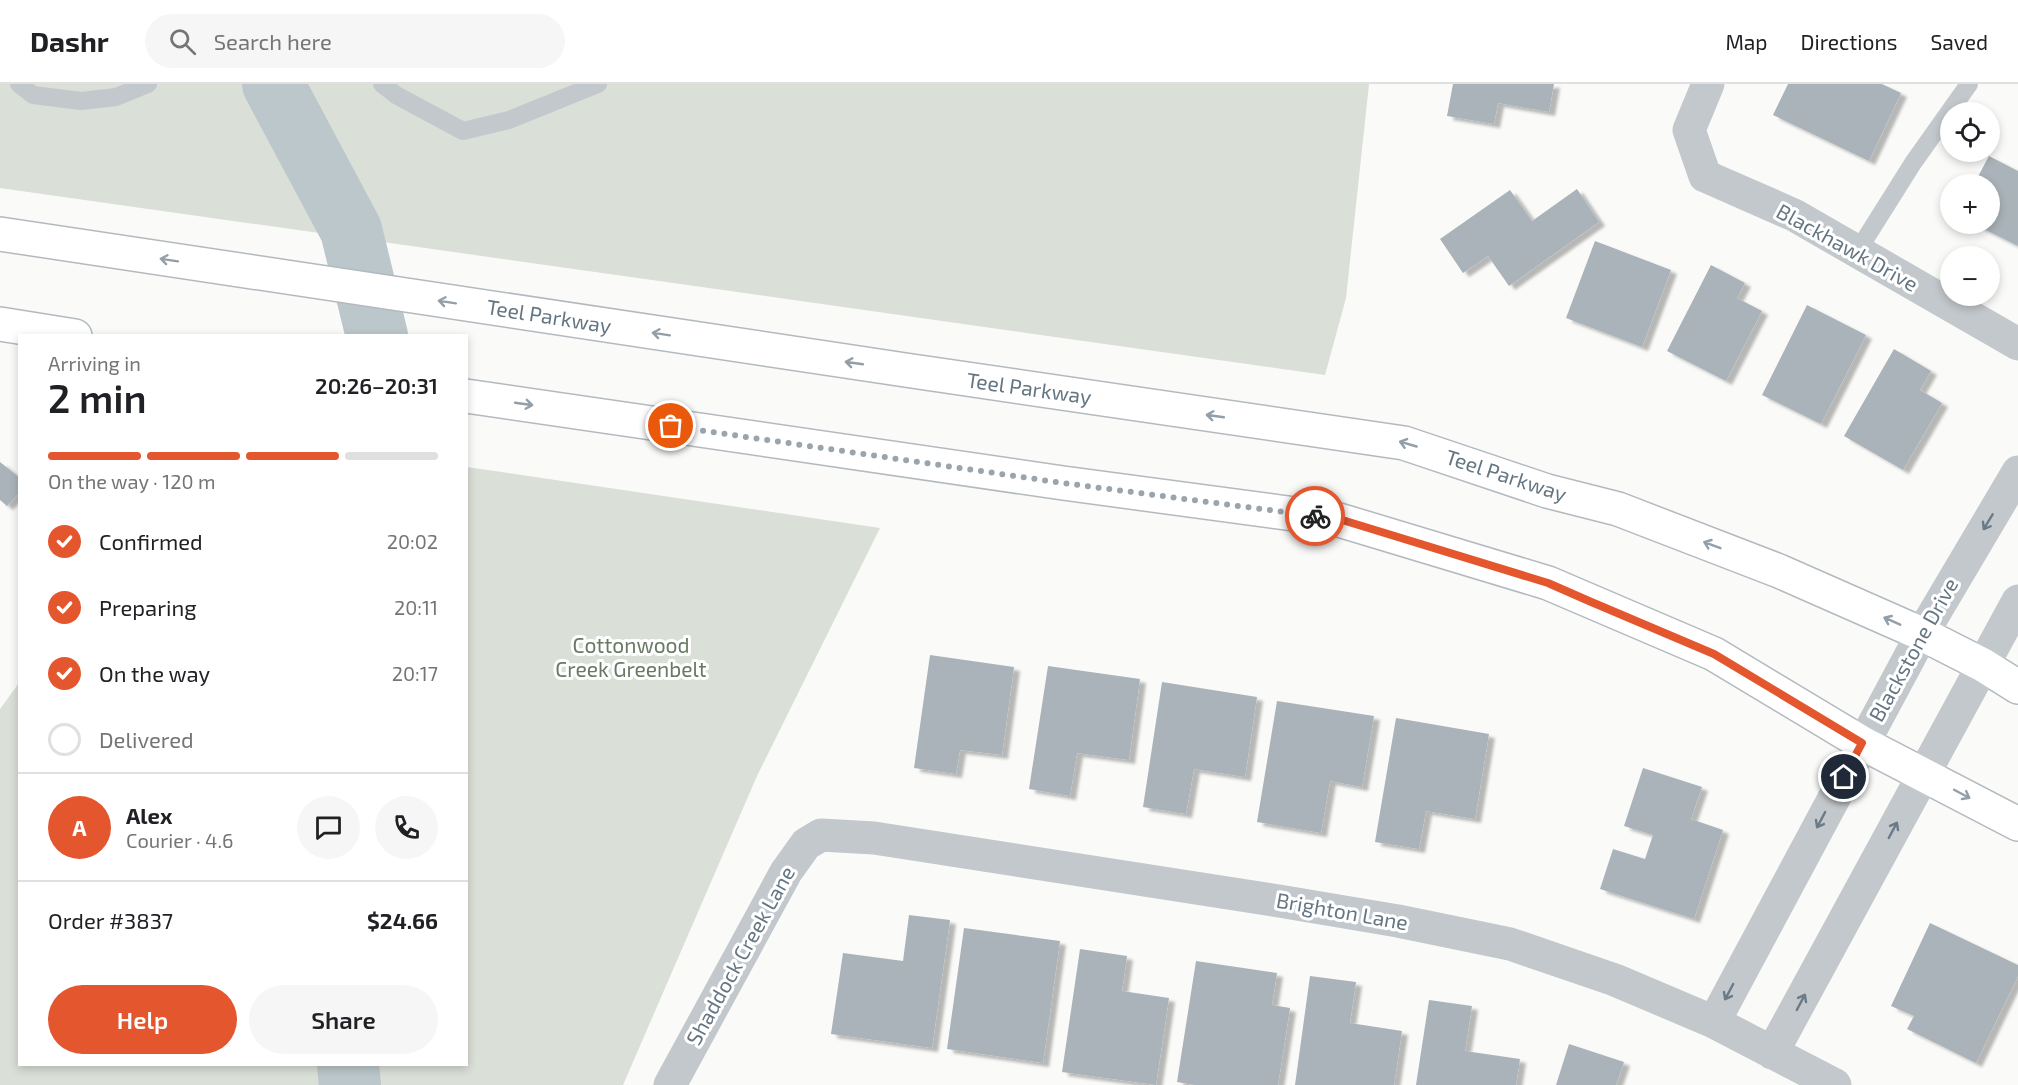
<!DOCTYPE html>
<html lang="en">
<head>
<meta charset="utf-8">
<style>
  body { margin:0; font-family:"Exo 2",sans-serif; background:#f6f6f6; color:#202124; height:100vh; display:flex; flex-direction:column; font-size:22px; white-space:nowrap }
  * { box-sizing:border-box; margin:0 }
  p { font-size:20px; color:#757577 }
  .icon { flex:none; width:33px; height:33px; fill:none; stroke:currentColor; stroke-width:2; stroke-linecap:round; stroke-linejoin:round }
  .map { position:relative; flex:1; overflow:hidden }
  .side { position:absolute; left:18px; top:250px; width:450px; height:732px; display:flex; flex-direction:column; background:#fff; border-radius:0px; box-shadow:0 3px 9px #0003 }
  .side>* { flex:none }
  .buttons { position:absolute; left:1940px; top:18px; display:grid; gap:12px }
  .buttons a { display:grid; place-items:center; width:60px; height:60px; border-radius:50%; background:#fff; box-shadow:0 3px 9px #0003; font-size:30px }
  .pin { position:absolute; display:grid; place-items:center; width:51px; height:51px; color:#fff; margin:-26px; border:3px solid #fff; border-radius:50%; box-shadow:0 2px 6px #0007 }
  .courier { position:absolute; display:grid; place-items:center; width:60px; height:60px; margin:-30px; border:4px solid #e4572e; border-radius:50%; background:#fff; color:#222; box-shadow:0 2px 8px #0007 }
  .overview em { font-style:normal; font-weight:600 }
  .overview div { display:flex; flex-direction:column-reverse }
  .overview { display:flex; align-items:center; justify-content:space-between; height:102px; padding:0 30px }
  h1 { font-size:39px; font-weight:600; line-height:45px }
  .bar { display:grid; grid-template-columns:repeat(4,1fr); gap:9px 6px; align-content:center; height:72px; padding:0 30px }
  .bar i { height:8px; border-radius:4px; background:#e0e0e0 }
  .bar .selected { background:#e4572e }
  .bar p { grid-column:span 4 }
  .line { display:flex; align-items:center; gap:15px; padding:0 30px; border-top:2px solid #e0e0e0 }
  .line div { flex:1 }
  .round { display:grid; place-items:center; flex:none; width:63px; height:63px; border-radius:32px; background:#f6f6f6 }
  ol { padding:0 30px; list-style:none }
  li { display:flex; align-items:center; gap:18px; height:66px }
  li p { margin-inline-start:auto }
  li .icon { padding:6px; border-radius:50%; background:#e4572e; color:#fff; stroke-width:4 }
  li:last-child { color:#757577 }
  li i { width:33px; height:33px; border:3px solid #e0e0e0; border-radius:50% }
  .primary-button { display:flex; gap:12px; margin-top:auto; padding:12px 30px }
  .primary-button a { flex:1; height:69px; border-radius:36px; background:#e4572e; color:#fff; font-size:24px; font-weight:600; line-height:69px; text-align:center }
  .primary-button a+a { background:#f6f6f6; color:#202124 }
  header { display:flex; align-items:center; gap:36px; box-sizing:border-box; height:84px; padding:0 30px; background:#fff; border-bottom:2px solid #e0e0e0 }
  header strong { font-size:28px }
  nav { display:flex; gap:33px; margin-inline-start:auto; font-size:21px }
  .search { width:420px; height:54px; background:#f6f6f6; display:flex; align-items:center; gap:15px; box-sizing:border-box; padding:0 21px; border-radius:33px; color:#757577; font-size:22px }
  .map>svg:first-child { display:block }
</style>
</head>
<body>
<header>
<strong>Dashr</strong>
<div class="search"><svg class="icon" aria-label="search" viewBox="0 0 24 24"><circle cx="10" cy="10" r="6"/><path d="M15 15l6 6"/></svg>Search here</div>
<nav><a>Map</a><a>Directions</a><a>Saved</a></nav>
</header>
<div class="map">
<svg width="2018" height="1001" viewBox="0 0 2018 1001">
  <defs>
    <filter id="shadow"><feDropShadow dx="6" dy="4" stdDeviation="1.5" flood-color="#0004"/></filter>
  </defs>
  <rect width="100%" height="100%" fill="#fafaf8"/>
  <path fill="#dadfd7" d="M0,0H1369L1346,214L1325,291L0,104Z
    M467,383L880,444L757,692L623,1001H0V625L19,599L20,981H466Z"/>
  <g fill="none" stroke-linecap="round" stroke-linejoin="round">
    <path stroke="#bbc7cb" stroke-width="62" d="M273,0L351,146L377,252
      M348,981L350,1001"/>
  </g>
  <path fill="#aab3b9" filter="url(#shadow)" d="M1453,0H1554L1549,28L1498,19L1494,40L1447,32Z
    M1788,0H1882L1901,9L1869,77L1773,31Z
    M1989,72L2018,87V162L1974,140H1989V100H1974Z
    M1577,105L1599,138L1509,202L1488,172L1463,189L1440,155L1510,106L1532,137Z
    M1595,157L1671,186L1642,263L1566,234Z
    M1711,181L1745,199L1737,214L1762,227L1726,297L1667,267Z
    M1807,221L1866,251L1821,340L1762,311Z
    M1894,265L1931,287L1920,306L1942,319L1903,386L1844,352Z
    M0,378L20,394V408L7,422L0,416Z
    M930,571L1014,583L1002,671L960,666L956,690L914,684Z
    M1048,582L1140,595L1129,676L1077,669L1070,712L1029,705Z
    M1162,598L1257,613L1245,693L1194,685L1186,730L1143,723Z
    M1277,617L1374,632L1362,703L1330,697L1321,749L1257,738Z
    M1396,634L1489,650L1475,735L1426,727L1419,765L1375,758Z
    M1643,684L1702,703L1691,735L1723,746L1694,835L1600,805L1613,765L1645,775L1653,751L1624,742Z
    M909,831L950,836L932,964L831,950L843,869L903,877Z
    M1930,839L2018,881V892L1976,979L1907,945L1914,932L1891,922Z
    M964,844L1060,857L1043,979L947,965Z
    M1080,865L1127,872L1122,907L1169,914L1156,1001L1062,988Z
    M1196,877L1277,889L1272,921L1290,924L1278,1001H1195L1177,998Z
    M1310,892L1356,898L1350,939L1402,947L1394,1001H1295Z
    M1429,916L1472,922L1465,967L1520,975L1516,1001H1416Z
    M1569,960L1624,978L1616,1001H1556Z"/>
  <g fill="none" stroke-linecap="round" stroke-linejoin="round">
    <g stroke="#b3babf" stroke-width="36">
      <path id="secondary" d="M0,150L912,287L1404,359L1547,407L1618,425L1779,487L1922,550L1983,581L2018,603
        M0,240L75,252
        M466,312L1063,399L1339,436L1548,499L1714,570L1862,659L2018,740"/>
    </g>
    <path stroke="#c3c8cc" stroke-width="18" d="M19,0L33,11L81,17L116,13L148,0
      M382,0L396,11L463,47L509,36L598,0
      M1857,168L1913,79L1969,0"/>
    <path stroke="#c3c8cc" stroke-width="33" d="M1708,0L1689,46L1705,92L1794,131L2018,260
      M1714,938L1922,550L2018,388
      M1772,969L2018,517
      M670,1001L786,788L806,760L821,751L874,754L1279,817L1398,837L1510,860L1615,896L1714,938L1835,1001"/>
    <use href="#secondary" stroke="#fff" stroke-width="33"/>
  </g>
  <defs><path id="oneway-shaft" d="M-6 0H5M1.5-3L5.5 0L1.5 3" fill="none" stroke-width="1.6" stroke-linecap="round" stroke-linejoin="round" transform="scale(1.5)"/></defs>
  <g stroke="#939fa8">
    <use href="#oneway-shaft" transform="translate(169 176) rotate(-171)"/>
    <use href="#oneway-shaft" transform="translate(447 218) rotate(-171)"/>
    <use href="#oneway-shaft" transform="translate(661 250) rotate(-171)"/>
    <use href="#oneway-shaft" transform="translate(854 279) rotate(-172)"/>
    <use href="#oneway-shaft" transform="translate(524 320) rotate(8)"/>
    <use href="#oneway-shaft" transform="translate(1215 332) rotate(-172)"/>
    <use href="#oneway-shaft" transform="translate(1408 360) rotate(-164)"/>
    <use href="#oneway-shaft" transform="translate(1712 461) rotate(-159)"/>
    <use href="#oneway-shaft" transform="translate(1892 537) rotate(-156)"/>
    <use href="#oneway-shaft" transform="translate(1962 710) rotate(28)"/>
  </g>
  <g stroke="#6a7a87">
    <use href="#oneway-shaft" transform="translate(1988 438) rotate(121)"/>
    <use href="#oneway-shaft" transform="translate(1821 736) rotate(118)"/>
    <use href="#oneway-shaft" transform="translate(1893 746) rotate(-62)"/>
    <use href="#oneway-shaft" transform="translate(1729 908) rotate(118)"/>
    <use href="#oneway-shaft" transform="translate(1801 918) rotate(-62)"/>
  </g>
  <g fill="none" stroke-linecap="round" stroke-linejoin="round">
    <path stroke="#99a4ac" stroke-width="6" stroke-dasharray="0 10.8" d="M671,342L1063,399L1315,432"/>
    <path stroke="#e4572e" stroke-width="8" d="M1315,432L1339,435L1548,499L1589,517L1714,570L1862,659L1844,693"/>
  </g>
  <g text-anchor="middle" stroke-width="6" stroke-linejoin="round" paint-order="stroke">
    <g font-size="21" fill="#657683" stroke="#fff">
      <text transform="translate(1847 164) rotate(29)" y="7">Blackhawk Drive</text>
      <text transform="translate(549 233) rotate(9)" y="7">Teel Parkway</text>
      <text transform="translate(1029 305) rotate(8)" y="7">Teel Parkway</text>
      <text transform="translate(1506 392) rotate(18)" y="7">Teel Parkway</text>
      <text transform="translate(1914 566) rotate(-61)" y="7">Blackstone Drive</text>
      <text transform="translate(1342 828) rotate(10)" y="7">Brighton Lane</text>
      <text transform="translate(741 872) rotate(-61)" y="7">Shaddock Creek Lane</text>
    </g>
    <g font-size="21" fill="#687a64" stroke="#fff">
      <text x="631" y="569">Cottonwood<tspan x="631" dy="24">Creek Greenbelt</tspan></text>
    </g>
  </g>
</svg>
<div class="buttons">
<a><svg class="icon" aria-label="locate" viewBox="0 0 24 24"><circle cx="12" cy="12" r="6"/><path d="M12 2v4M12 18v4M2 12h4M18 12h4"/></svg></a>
<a>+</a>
<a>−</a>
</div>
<div class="pin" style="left:671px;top:342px;background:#ea580c"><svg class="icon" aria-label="bag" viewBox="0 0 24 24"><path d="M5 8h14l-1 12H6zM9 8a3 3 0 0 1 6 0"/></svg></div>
<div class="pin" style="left:1844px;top:693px;background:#1f2937"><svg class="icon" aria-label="home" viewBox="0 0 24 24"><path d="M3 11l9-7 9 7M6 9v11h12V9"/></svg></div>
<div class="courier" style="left:1315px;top:432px"><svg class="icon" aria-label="bike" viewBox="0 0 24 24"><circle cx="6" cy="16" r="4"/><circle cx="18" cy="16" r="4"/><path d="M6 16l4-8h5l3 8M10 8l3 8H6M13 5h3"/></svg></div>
<section class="side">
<div class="overview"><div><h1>2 min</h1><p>Arriving in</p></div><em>20:26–20:31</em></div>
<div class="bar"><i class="selected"></i><i class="selected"></i><i class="selected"></i><i></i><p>On the way · 120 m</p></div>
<ol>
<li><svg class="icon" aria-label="check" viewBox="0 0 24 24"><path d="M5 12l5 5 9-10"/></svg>Confirmed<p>20:02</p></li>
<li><svg class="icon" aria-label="check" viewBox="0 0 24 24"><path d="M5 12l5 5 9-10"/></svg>Preparing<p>20:11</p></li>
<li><svg class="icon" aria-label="check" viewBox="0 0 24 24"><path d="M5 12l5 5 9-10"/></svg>On the way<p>20:17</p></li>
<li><i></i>Delivered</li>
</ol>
<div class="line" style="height:108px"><b class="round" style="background:#e4572e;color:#fff">A</b><div><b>Alex</b><p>Courier · 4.6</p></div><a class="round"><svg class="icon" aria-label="chat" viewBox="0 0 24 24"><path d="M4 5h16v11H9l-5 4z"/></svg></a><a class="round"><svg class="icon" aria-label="phone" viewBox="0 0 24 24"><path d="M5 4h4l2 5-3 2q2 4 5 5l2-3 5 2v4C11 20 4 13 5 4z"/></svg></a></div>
<div class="line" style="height:78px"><div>Order #3837</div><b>$24.66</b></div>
<div class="primary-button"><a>Help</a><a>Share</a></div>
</section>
</div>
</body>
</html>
